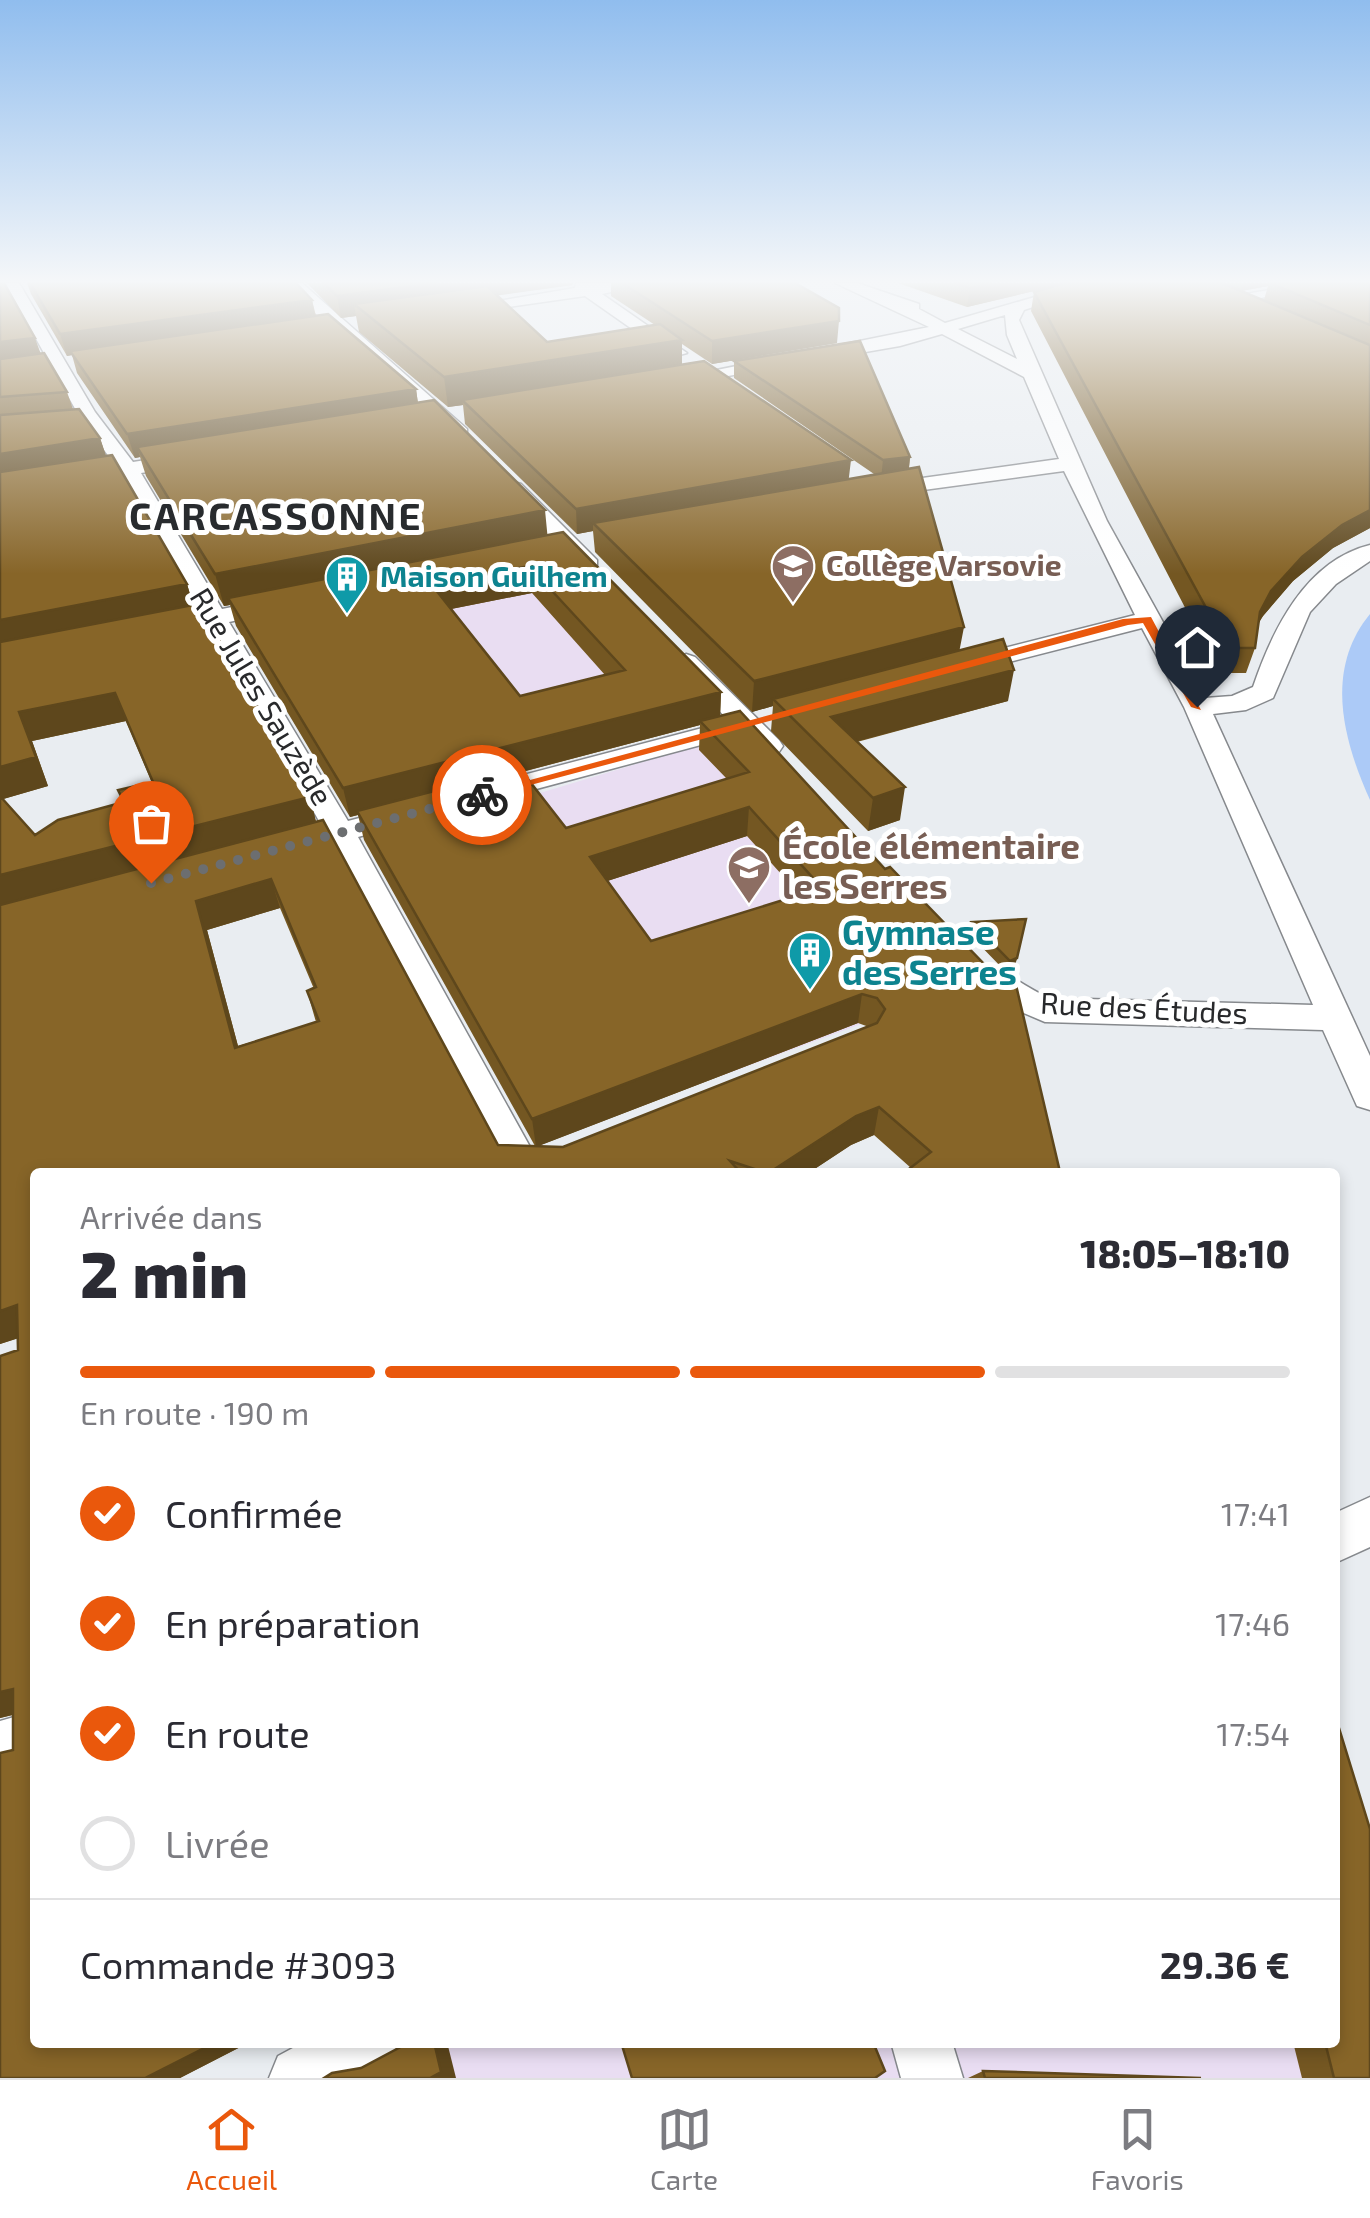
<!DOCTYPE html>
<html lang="fr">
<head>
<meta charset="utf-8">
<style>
  body { margin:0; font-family:"Exo 2",sans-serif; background:#f2f2f3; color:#2b2b33; height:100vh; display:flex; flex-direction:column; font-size:38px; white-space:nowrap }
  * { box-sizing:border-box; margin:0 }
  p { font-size:32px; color:#7c7c81 }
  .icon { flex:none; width:55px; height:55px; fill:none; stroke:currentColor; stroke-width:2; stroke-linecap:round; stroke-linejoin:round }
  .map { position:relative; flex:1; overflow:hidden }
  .panel { position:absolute; left:30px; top:1168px; width:1310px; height:880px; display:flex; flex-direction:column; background:#fff; border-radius:10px; box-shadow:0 5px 15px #0003 }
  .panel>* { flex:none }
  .pin { position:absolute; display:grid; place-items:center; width:85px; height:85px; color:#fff; margin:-102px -42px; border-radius:50% 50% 50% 0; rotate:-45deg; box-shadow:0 0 10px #0007 }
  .pin .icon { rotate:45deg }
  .courier { position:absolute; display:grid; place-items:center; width:100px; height:100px; margin:-50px; border:8px solid #ea580c; border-radius:50%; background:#fff; color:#222; box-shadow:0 2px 12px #0007 }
  .head em { font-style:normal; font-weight:800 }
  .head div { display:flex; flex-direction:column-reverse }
  .head { display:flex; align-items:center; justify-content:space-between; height:170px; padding:0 50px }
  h1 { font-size:65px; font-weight:800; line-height:75px }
  .bar { display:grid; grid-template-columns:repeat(4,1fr); gap:15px 10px; align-content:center; height:120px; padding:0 50px }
  .bar i { height:12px; border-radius:8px; background:#e1e1e2 }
  .bar .selected { background:#ea580c }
  .bar p { grid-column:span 4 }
  .line { display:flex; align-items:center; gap:25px; padding:0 50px; border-top:2px solid #e1e1e2 }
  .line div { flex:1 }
  ol { padding:0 50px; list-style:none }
  li { display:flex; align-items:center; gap:30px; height:110px }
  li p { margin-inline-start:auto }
  li .icon { padding:10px; border-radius:50%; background:#ea580c; color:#fff; stroke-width:4 }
  li:last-child { color:#7c7c81 }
  li i { width:55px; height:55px; border:5px solid #e1e1e2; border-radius:50% }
  .dock { display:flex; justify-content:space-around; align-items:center; height:140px; border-top:2px solid #e1e1e2; background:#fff; font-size:28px; color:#7c7c81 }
  .dock a { display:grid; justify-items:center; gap:5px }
  .dock .selected { color:#ea580c }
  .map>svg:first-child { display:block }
</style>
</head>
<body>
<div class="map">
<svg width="1370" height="2078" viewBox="0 0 1370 2078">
  <rect width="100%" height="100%" fill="#e9edf1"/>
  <path fill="#e9ddf2" d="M564,554L723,719L525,770L389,588Z
    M736,734L934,997L721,1076L530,796Z
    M427,2042H1335L1370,2078H361Z"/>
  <path fill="#accaf7" d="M1370,614V800C1343,740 1324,670 1370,614Z"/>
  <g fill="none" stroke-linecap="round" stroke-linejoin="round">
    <g stroke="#86898d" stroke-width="3">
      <path id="minor" d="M5,283H19L95,412L133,462L190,453L200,459L190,465L141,473L222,609L278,598L290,605L286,610L229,622L348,821L405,806L420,815L415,821L358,837L544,1172H506L332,844L286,856L271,847L275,840L323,828L208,626L163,635L151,628L154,623L200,613L122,476L0,496V484L115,465L78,414Z
        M287,283H302L467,429V437H453L329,328Z
        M576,283H652L602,294L687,353L672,357L585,296L458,314L450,309L575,288Z
        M835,283H857L919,304V309L945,323L1083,283H1105L1024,310L1019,320L1107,521L1205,698L1232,696L1253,687C1272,631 1305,561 1370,545V561L1336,584L1310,612L1273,698L1246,710L1213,714L1370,1056V1110L1357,1106L1323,1030L1045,1022L986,997L966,973L971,965C990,959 1026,988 1049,998L1313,1005L1184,707L1142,628L962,674L949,666L953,661L1135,615L1064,471L879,496L869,490L879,484L1059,459L1024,377L942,334L900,346L676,385L667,380L929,327ZM1005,315L1007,335L1017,359L958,329Z
        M1310,283H1350L1230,303L1222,298Z
        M514,482L521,484L597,560V570H581L507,492L504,488Z
        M686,654L695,657L779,740L783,746L779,752H759L742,734L484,803L470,794L474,788L729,721L673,662Z
        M1370,1497V1547L1335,1563V1513Z
        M35,1711V1765L0,1775V1721Z
        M304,2042H398L390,2064L363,2078H269L278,2056Z
        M891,2042H952L963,2078H901Z"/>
    </g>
    <use href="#minor" fill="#fff" fill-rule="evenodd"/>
  </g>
  <path fill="#745722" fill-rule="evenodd" d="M0,283L41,354L67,392L73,409L100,438L106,456L187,584L193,605L310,797L316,822L498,1145L535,1146L364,840L358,815L350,817L236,626L230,605L224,606L146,476L140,457L135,458L77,373L72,355L67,356L31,294L27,283H296L312,300L316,316L416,389L418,403L547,535L721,692L720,716L1060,1172L911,1168L874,1135L851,1145L810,1172H35V2042H250L180,2078H0L13,1750V1715L0,1718V1356L18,1350V1338L0,1344ZM532,593L605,675L520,696L451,609ZM126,721L152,783L118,790L123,802L35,835L3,799L48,786L32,741ZM700,725L699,750L727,779L566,828L522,772ZM747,836L800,895L651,941L607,881ZM280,908L314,989L307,991L316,1022L238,1046L207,930ZM858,1023L869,1027L563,1147L538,1146Z
    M307,283H573L572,285L497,295L547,342L655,325L611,296V283H795L837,343L712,364L682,344V365L849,479L874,474L734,378V361L910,457L909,468L959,650L1008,701L857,742L900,820L868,831L771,731L773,706L752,712L595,552L593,531L577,534L465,424L463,405L448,407L359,332L356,316L341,318Z
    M898,283H1370V528L1333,548L1293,581L1263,616L1258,623L1255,648L1246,673H1219L1031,311L1034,292L1051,287L967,307ZM1268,286L1264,300L1242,291Z
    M1026,919L1014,970L1007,973L969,934L972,922Z
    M1293,2042H1335L1370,2078H1302Z
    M983,2071L1201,2078H968Z"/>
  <path fill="#5e471c" d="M437,283H573L572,285L366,314L354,304L356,316L341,318L337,296Z
    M992,283H1068L967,307L970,288Z
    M1242,283H1269L1268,286L1240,291Z
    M312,300L316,321L70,351L72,355L67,356L60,334Z
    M839,321L837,343L712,364V341Z
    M35,338L43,360L0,366V342Z
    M682,340V369L462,400L463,405L448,407L444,377Z
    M416,389L419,412L137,447L140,457L135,458L127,434Z
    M100,438L108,462L0,480V454Z
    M910,457L908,476L881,479L883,460Z
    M851,460L848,485L593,523V531L577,534L576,509Z
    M545,510L548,541L228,598L230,605L224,606L215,574Z
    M1370,510V528L1333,548L1293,581L1263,616L1251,636L1260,612L1271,591L1302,557L1342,525Z
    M529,566L532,593L436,612L432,585Z
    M187,584L195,611L0,650V620Z
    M964,627L958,658L773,699V706L752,712L754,681Z
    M1014,670L1008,701L828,749L831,717Z
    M721,692L720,720L700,721V725L350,817L343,788Z
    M115,693L126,721L32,741L48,786L0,800V767L19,712Z
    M905,787L900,820L868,831L873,798Z
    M310,797L317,826L0,908V875Z
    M749,807L747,836L592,886L590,857Z
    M271,879L280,908L207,930L246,1076L235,1048L196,901Z
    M1017,958L1014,970L1007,973L1010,961Z
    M862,994L858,1023L536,1147L532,1119Z
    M879,1107L874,1135L851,1145L810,1172H770L856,1116Z
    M17,1305L35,1333L0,1344V1311Z
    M13,1689L35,1709L0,1718V1692Z
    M216,2042H250L180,2078H145Z
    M434,2042H447L456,2078H430Z"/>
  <path fill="#876528" stroke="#5e471c" stroke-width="2.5" fill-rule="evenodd" d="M0,283H4L35,338L0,342Z
    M30,283H296L312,300L60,334Z
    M324,283H437L337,296Z
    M622,283H795L839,308V321L712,341Z
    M955,283H992L970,288Z
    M1064,283H1222L1370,345V510L1342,525L1302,557L1271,591L1260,612L1255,648H1228L1034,292Z
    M1270,283H1370V325Z
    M487,286L547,342L660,324L682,340L444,377L354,304Z
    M328,314L416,389L127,434L70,351Z
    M860,341L910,457L883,460L734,361Z
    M44,353L67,392L0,397V359Z
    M704,361L851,460L576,509L462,400Z
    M434,400L545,510L215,574L137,447Z
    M79,409L100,438L0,454V415Z
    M112,455L187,584L0,620V472Z
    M919,467L964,627L754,681L593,523Z
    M563,532L721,692L343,788L228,598ZM529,566L625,670L520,696L432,585Z
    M198,604L310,797L0,875V796L35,835L58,820L124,802L118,790L153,782L115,693L19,712L36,757L0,767V642Z
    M1003,639L1014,670L831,717L905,787L873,798L773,699Z
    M740,711L885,869L890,867L990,970L1016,985L1060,1172H905L931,1152L879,1107L856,1116L770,1172H764L730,1161L740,1172H35V2042H216L145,2078H0V1753L13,1750V1689L0,1692V1356L18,1350L17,1305L0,1311V905L323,820L498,1145L563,1147L877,1023L885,1009L877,998L862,994L532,1119L357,811L520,769L566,828L749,772L700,721ZM749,807L822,888L651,941L590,857ZM271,879L316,987L307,991L319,1021L235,1048L196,901Z
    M1026,919L1017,958L1010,961L972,922Z
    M1335,1715L1370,1829V2078H1334L1325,2042H1335Z
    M410,2042H434L441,2072L430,2078H324L332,2073L361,2068Z
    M621,2042H873L885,2071L875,2078H632Z
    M983,2071L1201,2078H985Z"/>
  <linearGradient id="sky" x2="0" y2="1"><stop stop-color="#90bdee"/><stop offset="0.49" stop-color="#f5f7f9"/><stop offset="1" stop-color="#f5f7f9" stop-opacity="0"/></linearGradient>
  <rect width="1370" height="574" fill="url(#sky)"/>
  <path fill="#ea580c" d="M1151,617L1201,710L1191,707L1143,623L1128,625L486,797L475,795L1123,619Z"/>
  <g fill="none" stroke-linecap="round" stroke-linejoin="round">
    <path stroke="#6c6e70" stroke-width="10" stroke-dasharray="0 18" d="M151,883L482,795"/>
  </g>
  <defs>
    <g id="school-pin" transform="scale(2.25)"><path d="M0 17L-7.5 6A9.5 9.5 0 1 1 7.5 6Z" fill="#8d6e63" stroke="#fff"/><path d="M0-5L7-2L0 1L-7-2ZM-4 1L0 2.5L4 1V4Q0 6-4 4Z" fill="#fff"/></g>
    <g id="building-pin" transform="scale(2.25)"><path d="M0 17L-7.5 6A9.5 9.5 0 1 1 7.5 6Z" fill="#0f9aa8" stroke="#fff"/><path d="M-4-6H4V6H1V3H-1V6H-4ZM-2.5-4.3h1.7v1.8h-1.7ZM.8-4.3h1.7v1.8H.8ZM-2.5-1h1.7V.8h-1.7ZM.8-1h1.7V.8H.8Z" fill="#fff"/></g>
  </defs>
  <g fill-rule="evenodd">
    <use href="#school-pin" x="793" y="566"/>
    <use href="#building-pin" x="347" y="577"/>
    <use href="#school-pin" x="749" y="867"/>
    <use href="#building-pin" x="810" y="953"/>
  </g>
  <g text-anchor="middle" stroke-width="10" stroke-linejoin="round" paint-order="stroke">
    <g font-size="30" font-weight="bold" fill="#785e54" stroke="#fff" text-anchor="start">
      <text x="826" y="576">Collège Varsovie</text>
    </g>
    <g font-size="30" font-weight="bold" fill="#0d838f" stroke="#fff" text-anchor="start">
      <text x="380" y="587">Maison Guilhem</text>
    </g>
    <g font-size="30" fill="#28292b" stroke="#fff">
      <text transform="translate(261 697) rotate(59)" y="10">Rue Jules Sauzède</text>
      <text transform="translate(1144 1009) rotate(3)" y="10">Rue des Études</text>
    </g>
    <g font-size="35" font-weight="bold" fill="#785e54" stroke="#fff" text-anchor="start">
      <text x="782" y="859">École élémentaire<tspan x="782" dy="40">les Serres</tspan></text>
    </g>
    <g font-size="35" font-weight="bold" fill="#0d838f" stroke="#fff" text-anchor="start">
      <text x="842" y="945">Gymnase<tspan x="842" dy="40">des Serres</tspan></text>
    </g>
    <g font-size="38" font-weight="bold" letter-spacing="2.5" fill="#282b2e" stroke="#fff">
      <text x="276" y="530">CARCASSONNE</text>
    </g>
  </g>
</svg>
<div class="pin" style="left:151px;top:883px;background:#ea580c"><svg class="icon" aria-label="bag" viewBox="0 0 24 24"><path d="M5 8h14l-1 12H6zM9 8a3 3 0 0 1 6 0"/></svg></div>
<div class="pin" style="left:1197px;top:707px;background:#1f2937"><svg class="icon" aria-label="home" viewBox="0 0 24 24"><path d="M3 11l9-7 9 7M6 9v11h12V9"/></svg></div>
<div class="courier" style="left:482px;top:795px"><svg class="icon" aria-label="bike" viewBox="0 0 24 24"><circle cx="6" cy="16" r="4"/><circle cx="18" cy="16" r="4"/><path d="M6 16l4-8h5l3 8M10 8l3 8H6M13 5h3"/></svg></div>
<section class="panel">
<div class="head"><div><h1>2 min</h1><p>Arrivée dans</p></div><em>18:05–18:10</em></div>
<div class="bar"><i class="selected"></i><i class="selected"></i><i class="selected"></i><i></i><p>En route · 190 m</p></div>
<ol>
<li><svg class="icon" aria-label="check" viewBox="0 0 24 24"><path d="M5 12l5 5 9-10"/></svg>Confirmée<p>17:41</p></li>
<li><svg class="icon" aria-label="check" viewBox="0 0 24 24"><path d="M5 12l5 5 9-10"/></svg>En préparation<p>17:46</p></li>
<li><svg class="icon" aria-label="check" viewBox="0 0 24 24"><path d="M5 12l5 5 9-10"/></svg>En route<p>17:54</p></li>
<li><i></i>Livrée</li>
</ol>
<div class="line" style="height:130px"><div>Commande #3093</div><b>29.36 €</b></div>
</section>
</div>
<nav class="dock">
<a class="selected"><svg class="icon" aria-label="home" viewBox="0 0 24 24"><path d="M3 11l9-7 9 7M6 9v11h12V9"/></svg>Accueil</a>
<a><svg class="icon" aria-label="map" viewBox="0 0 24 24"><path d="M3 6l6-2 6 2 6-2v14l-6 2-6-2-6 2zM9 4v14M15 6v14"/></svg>Carte</a>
<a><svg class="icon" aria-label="saved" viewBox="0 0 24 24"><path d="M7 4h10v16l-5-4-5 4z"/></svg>Favoris</a>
</nav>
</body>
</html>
